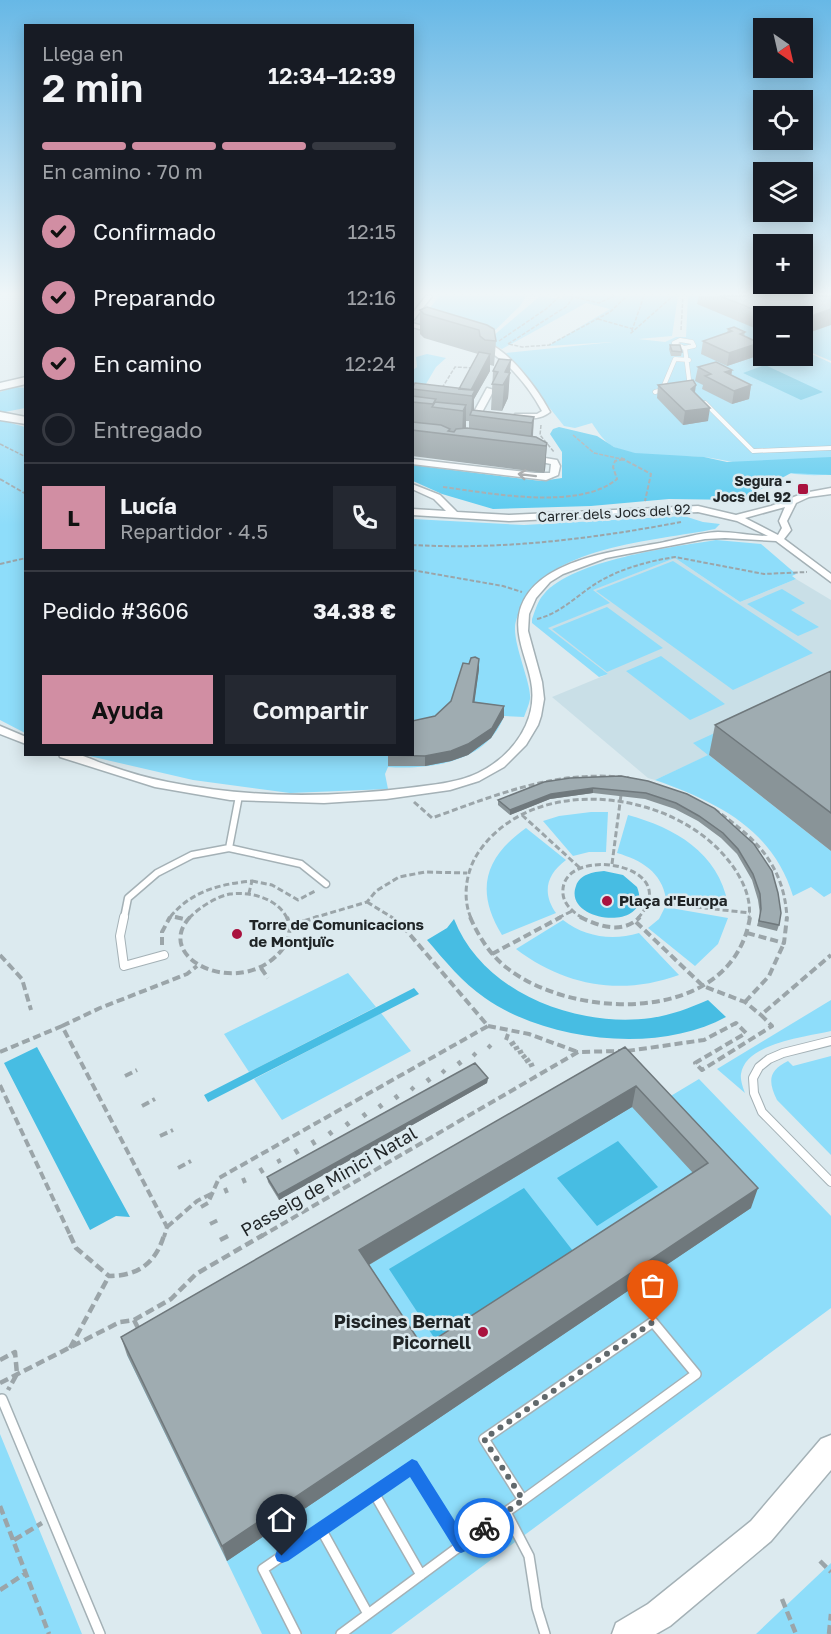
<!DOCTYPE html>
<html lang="es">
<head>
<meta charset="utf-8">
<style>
  body { margin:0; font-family:"Golos Text",sans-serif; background:#242831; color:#f1f3f6; height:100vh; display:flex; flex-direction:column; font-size:22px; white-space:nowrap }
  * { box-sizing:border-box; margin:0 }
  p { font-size:20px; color:#9ea1a6 }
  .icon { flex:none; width:33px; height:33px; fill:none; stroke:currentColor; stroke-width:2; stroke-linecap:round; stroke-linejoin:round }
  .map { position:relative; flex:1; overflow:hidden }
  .drawer { position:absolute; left:24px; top:24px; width:390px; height:732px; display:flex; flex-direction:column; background:#171b24; border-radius:0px; box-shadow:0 3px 15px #0003 }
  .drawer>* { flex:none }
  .needle { width:39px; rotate:146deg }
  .fabs { position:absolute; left:753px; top:18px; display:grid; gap:12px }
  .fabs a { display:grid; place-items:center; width:60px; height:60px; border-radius:0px; background:#171b24; box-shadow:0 3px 15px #0003; font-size:30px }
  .pin { position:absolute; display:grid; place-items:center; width:51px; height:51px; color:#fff; margin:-62px -26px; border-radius:50% 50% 50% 0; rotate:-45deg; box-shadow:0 0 6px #0007 }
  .pin .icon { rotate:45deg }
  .courier { position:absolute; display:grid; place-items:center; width:60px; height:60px; margin:-30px; border:4px solid #1a73e8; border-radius:50%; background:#fff; color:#222; box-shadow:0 2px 8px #0007 }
  .head em { font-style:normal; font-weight:600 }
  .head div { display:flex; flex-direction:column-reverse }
  .head { display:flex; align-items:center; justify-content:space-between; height:102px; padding:0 18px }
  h1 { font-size:39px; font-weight:600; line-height:45px }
  .bar { display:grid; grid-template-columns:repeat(4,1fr); gap:9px 6px; align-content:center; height:72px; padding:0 18px }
  .bar i { height:8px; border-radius:4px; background:#363941 }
  .bar .active { background:#d18ea3 }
  .bar p { grid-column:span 4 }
  .line { display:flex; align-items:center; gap:15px; padding:0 18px; border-top:2px solid #363941 }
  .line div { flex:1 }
  .round { display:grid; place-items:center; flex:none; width:63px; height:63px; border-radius:0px; background:#242831 }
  ol { padding:0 18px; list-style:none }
  li { display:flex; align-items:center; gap:18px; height:66px }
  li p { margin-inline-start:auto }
  li .icon { padding:6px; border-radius:50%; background:#d18ea3; color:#111; stroke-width:4 }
  li:last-child { color:#9ea1a6 }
  li i { width:33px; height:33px; border:3px solid #363941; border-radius:50% }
  .cta { display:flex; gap:12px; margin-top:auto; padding:12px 18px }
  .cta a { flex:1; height:69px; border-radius:0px; background:#d18ea3; color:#111; font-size:24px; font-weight:600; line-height:69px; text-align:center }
  .cta a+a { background:#242831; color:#f1f3f6 }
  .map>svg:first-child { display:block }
</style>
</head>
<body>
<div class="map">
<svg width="831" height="1634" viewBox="0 0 831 1634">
  <rect width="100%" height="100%" fill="#dceaef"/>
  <path fill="#c9dfe7" d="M675,558L740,602L796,579L831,600V851L709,755L655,780L648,778L552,697L608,674L547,628L609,603L592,590Z"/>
  <path fill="#8eddfa" d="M439,296H526L520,306L489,336L419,323Z
    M540,296L561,299L563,296H678L672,336L638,339L665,342L676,337H686L688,296H831V361L803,349L802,316H764L763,341L753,345L763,343L764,356H802L803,350L831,363V474C790,480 743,461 702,457C674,455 641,459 614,447C604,442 598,432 592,423L575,428L564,426L506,353L613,342L548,346L610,309L586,303L502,349L486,342Z
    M427,354L446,358L436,367L423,389L413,387V370L417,367L416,357Z
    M15,387L25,388V408L0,413V392Z
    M0,420L25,427V733L0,720Z
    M684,516L703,522L720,524L715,529C657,541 542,546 520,610C518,615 515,622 515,627C514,647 532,685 530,699C529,705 526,711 524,717L504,716C488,762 430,770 388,767L385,774L388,789L290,793L193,780L85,755L412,754L413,519L524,525Z
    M716,540L761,544L796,574L792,576L796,579L740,602L675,558L593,590L610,603L548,628L608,674L599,677L532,623V619C535,611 538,600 544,594C573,560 672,547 716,540Z
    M673,561L813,653L733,690L596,591Z
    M782,589L805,603L791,610L819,627L798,636L747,604Z
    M607,607L663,648L607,672L552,629Z
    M661,656L725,704L690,720L626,671Z
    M756,714L709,755L831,851V893L824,897L811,887L793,896C773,829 717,802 655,780L708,755L693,743Z
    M591,812H608L606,852H589L573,856L543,821L559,816Z
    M628,815C675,828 718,852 728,904L666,899C662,872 641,860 617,853Z
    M526,828L566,860C546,875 542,893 556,913L502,935C475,891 484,858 526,828Z
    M665,907L728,918L718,944L695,966L648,928L659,919Z
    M563,920C585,937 612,941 639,933L679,975C621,996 565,986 516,949Z
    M348,973L376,1007L249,1072L224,1034Z
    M831,1000V1031C806,1037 745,1043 741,1074C740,1079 743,1088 745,1093L717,1069Z
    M381,1013L411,1051L282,1120L254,1079Z
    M831,1056V1155L777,1100C768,1081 768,1071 788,1061L793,1066Z
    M629,1063L664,1100L699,1079L831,1216V1308L391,1634H262L127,1355Z
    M0,1434L82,1634H0Z
    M831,1563V1634H756Z"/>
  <path fill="#54c9ef" d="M559,427L597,436L614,447L635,453L704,457L727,462L831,457V475L791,473L741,500L669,499L591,506L493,509L442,494L413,481V465L541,481L562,478V452L550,434L553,429Z"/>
  <path fill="#47bde3" d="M765,365L823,392L801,400L743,373Z
    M604,871L623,875L637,887C655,933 562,923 576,886C580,874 593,872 604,871Z
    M454,919C483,993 576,1028 651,1018C672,1015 689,1008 708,1000L726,1017C659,1054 548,1042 485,998C462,982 445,961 427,940L447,928Z
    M414,988L419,994L208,1102L204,1095Z
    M37,1047L130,1217L116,1216L90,1230L4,1063Z
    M618,1141L658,1187L597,1226L557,1178Z
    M524,1188L573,1251L435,1339L389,1269Z"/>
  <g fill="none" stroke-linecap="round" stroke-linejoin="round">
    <g stroke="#a4b1b6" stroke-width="5">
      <path id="lane-far3" d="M680,340L692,342L694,346L684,348L674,343Z
        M685,348L690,387
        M655,392L662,390L675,359L689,360
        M705,403L753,451L831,448"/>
    </g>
    <g stroke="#a4b1b6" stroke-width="9">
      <path id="lane-far2" d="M229,848L239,796
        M124,918L128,898L157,873L192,855L229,848L301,864L326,884"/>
    </g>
    <g stroke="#a4b1b6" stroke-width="10">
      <path id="lane-far1" d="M124,917L120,936L124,966L164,955
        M831,1041L783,1053L769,1059L759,1067L753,1078L754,1093L762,1112L831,1182"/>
    </g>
    <g stroke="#a4b1b6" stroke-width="12">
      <path id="lane" d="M653,1322L696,1374L523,1500L484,1439Z
        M2,1399L100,1634
        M374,1493L421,1575
        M523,1500L506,1512L529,1556L537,1608L545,1634
        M321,1529L368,1614
        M296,1634L263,1569L412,1467L461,1545
        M341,1634L506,1512"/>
    </g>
    <g stroke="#a4b1b6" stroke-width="3">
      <path id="street" d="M426,296H432L412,322V314Z
        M412,323L437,330L439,331L435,333L412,327Z
        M477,341C504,341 539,391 550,412C540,420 528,419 515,418V414H537L542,411C528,385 505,357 477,345Z
        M487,388L494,390L481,414H475L474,412Z
        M527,455L557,460L560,466L558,475L546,480L412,464V459L535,473H550L551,464L527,459Z
        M412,484L440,495L457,512L509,515L698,506L736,515L771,506L804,493L831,488V494L809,497L796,503L787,521L791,530L784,539L831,574V582L776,541L725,538L705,539L606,558L563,574L550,582L536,598L529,614L528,631L542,682L544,699L541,716L538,725L526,745L504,767L479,781L450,790L386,799L324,803L230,800L155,787L60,757L59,754C64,754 71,754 77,755C87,756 97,762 107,765C127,772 147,778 168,782C247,798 328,798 408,788C431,785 457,783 478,773C513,756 539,720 531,681C527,659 515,638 519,615C529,560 616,551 660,543C679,539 699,533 718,532C735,532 751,536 768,536L737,521L698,512L509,521L412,515V509L446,511L434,499L412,489ZM785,507L779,521L782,528L778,535L745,518Z
        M0,726L26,737V744L0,734Z"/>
    </g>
    <g stroke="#a4b1b6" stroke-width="3">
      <path id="secondary" d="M26,377V384L0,390V383Z
        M0,412L26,417V424L0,420Z
        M831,1435V1470L771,1541L670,1626L656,1634H612L616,1623L648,1604L751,1521L821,1439Z"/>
    </g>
    <path stroke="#9ba5a9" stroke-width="1.5" stroke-dasharray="4 1.5" stroke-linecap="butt" d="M570,296L599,303L614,296
      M644,296L631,333L673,296
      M598,319L633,329
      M681,330L683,296
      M499,341L546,309L560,296
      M508,344L567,306L574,296
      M509,344L522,347L549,345L610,312L627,296
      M442,388L455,367L475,368
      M541,425L540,435L554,452
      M573,435L594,453L626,460
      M0,444L26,457
      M622,460L625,459"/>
    <path stroke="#9ba5a9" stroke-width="2" stroke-dasharray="4.5 2" stroke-linecap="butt" d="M621,458L651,474L645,501
      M0,479L26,494
      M443,487C490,493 579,511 617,479L613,467L615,461L625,459
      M412,545C503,550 591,539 681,522
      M0,564L26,558
      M412,570L503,586L522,592
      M537,619C562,613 578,594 600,581C623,568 649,561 675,557L764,574L807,572"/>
    <path stroke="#9ba5a9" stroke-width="3" stroke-dasharray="6 3" stroke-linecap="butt" d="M414,802L432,818C499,794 557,769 629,778
      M714,809C756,838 784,865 787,918
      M522,815L580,868
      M612,864L621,795
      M252,881L272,885L298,900L317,890
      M367,902L393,918
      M651,902L750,913
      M170,918L171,916
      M181,918L171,916C192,891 220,884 252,881L249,893
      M189,918C199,908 215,897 230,894C251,891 278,899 287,918
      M313,918L367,902L376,891L399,877L425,872L467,873
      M471,918C462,898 466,871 478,853C532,772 672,789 728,860C741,876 752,897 749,918
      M558,918L572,911
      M583,918C574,913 564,905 563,894C558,843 688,863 638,918"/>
    <path stroke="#9ba5a9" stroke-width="4" stroke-dasharray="8 4" stroke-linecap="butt" d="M175,917L188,920
      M190,917C150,960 245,1002 284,947C290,938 291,927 287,917
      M470,917C479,937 490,955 507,968C575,1021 733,1025 750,917
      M580,917C599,926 622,935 640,917
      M636,922L703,986L745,1002L761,1015
      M291,925L318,917
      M747,933L784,943L787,917
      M162,945V932L170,917
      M492,954L561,917
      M0,955L22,979L31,1010
      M261,968L268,978
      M745,1002L769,976L784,943
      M62,1026L100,1008L187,974L197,966
      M488,1026L529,1034L578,1052
      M506,1040L508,1034
      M488,1045L491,1048
      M510,1045L515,1042
      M514,1049L519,1047
      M627,1051L704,1040L736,1023L746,1033L695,1063L702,1070L772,1026L761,1015L831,955
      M0,1052L62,1026L167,1227L164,1237
      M473,1053L476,1056
      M518,1053L523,1051
      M522,1058L526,1055
      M458,1061L461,1065
      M525,1062L530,1059
      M529,1066L534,1064
      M442,1070L445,1073
      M125,1076L137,1070
      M427,1078L430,1082
      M0,1085L71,1237
      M411,1087L414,1090
      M395,1095L398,1099
      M379,1104L382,1108
      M142,1106L155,1099
      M363,1113L366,1117
      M346,1122L349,1126
      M329,1131L332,1135
      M160,1136L173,1130
      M312,1140L315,1145
      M295,1149L298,1154
      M278,1159L280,1163
      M178,1168L191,1161
      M260,1168L263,1173
      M243,1178L245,1183
      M225,1188L227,1193
      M201,1207L208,1203L219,1178L488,1026L400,923L390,917
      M210,1224L218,1220
      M167,1227L197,1201L211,1194
      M260,1237L578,1052L620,1051"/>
    <path stroke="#9ba5a9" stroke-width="4.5" stroke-dasharray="9 4.5" stroke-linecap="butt" d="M70,1235L76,1248L109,1276C138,1276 156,1263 164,1235
      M220,1240L228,1236
      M134,1320L171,1299L196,1274L263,1235
      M70,1348L109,1276
      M0,1360L15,1352L17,1374L8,1390
      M0,1383L120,1322L134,1320L139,1330
      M0,1506L49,1634
      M14,1540L42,1523
      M820,1561L831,1572
      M0,1590L26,1573
      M782,1599L796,1634
      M829,1634L831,1614"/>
    <use href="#lane-far3" stroke="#fff" stroke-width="4"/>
    <use href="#lane-far2" stroke="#fff" stroke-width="6"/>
    <use href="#lane-far1" stroke="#fff" stroke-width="8"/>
    <use href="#lane" stroke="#fff" stroke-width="9"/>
    <use href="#street" fill="#fff" fill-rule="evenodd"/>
    <use href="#secondary" fill="#fff" fill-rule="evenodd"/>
  </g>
  <path fill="#899498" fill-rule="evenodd" d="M699,296H831L811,332L802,334V316H764V332L697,304Z
    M420,310L487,325L496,341L494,366L490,365V371L474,399V410L534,417L533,436L547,443L545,470L544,473L412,456V389H459L478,355V354L424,338L420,334ZM466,421H469V428H466Z
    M728,329L745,332L744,336L757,356L727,366L701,354L703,341L727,333Z
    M670,345L682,352L681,356H671L669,349Z
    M499,359L509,385L508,398L502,411L491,410L493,371Z
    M698,367L732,370L731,375L751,385L749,399L732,404L702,389L703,385L695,381Z
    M658,385L695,393L708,421L683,425L657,398Z
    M479,669L474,702L504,706V717L491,738L468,755L451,761L425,766H388V755L435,716L451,701Z
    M831,671V851L709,755L715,725Z
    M648,781L754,844L779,925L777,931L757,926L760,914L758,900L752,880L737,854L721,838L698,821L675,809L645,799L593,793L550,799L510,815L498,805V800Z
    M625,1047L751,1208L227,1561L127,1355L121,1337ZM632,1107L693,1173L423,1347L369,1265Z
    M488,1078L487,1083L279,1200L268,1182L267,1177Z"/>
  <path fill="#6f787c" d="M831,309V325L811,332L802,334V317Z
    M759,343L757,356L727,366L729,353Z
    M490,354V371L474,399V416L471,415L472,396L471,390Z
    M511,360L508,398L502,411L505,372Z
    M732,370L730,383L725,372Z
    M696,385L694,399L691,389Z
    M751,385L749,399L732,404L734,391Z
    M466,405V431L462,437L463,411Z
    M710,408L708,421L683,425L685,411Z
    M534,417L532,443L530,444L532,423Z
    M547,443L545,470L544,473L546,446Z
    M479,659V669L473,713V702Z
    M504,706V717L491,738L468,755L451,761L425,766V756Z
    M593,788V793L550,799L510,815V810L551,794Z
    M488,1078L487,1083L279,1200L278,1195Z
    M636,1086L632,1107L360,1270L359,1250Z
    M758,1188L751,1208L227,1561L222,1546Z"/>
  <path fill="#9facb1" stroke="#6f787c" stroke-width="1.5" fill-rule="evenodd" d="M720,296H831V309L814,315L802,317V316H771Z
    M427,307L487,325L494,329L496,341L485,340L480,336L479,330L424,314L420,310Z
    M734,327L745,332L740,334L759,343L729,353L703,341L732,331L728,329Z
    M670,345H680L682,352L672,351Z
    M479,352L490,354L471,390L459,389Z
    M499,359L511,360L505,372L510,373L503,385L492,384L498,372L493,371Z
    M716,362L732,370L725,372L751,385L734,391L705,376L711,374L698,367Z
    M693,380L696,385L691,389L710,408L685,411L658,385Z
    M415,383L475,390L472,396L412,389Z
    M412,396L436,399L433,404L412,402Z
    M435,402L466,405L463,411L432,407Z
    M472,410L534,417L532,423L470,415Z
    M412,422L441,425L450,429L448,431L454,432L456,429L467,428L536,437L547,443L546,446L412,430Z
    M475,657L479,659L473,702L504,706L492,728L468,744L451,751L425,756L388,755L412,754V721L435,716L451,701L463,663L469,664L471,658Z
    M831,671V813L715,725Z
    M621,776L648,781L687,794L714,808L754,844L772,871L778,893L781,913L779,925L759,921L761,909L760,894L753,874L738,849L723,833L699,816L676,803L646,793L593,788L551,794L510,810L498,800L544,782L570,778Z
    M625,1047L758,1188L222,1546L121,1337ZM636,1086L708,1163L423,1347L359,1250Z
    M475,1063L488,1078L278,1195L267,1177Z"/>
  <defs><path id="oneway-shaft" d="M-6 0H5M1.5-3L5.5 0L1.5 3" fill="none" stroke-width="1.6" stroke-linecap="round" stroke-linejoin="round" transform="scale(1.5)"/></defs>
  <use stroke="#9a9c9d" href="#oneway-shaft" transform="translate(527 475) rotate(-173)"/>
  <linearGradient id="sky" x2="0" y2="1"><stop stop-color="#67b8e6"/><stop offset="0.56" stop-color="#eff6f8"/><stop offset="1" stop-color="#eff6f8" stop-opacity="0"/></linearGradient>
  <rect width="831" height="525" fill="url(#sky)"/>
  <path fill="#1a73e8" d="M412,1459L417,1461L463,1534L484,1520L490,1522L492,1528C488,1538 472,1549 461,1553L456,1551L410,1477L288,1561L282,1563L277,1561L275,1556L277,1550Z"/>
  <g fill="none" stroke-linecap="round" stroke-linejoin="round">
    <path stroke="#61696c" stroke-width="6" stroke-dasharray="0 10.8" d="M484,1528L523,1500L484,1439L653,1322"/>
  </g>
  <g fill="#a9123e" stroke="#dceaef" stroke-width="2">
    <rect x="797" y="483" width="12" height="12" rx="3"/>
    <circle cx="607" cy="901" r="6"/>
    <circle cx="237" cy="934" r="6"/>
    <circle cx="483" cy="1332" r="6"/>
  </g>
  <g text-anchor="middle" stroke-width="5" stroke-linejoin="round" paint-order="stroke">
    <g font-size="14" font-weight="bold" fill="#1f2426" stroke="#dceaef" text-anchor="end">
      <text x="791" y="486">Segura -<tspan x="791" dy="16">Jocs del 92</tspan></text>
    </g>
    <g font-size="14" fill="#1f2426" stroke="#dceaef">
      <text transform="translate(614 513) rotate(-3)" y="5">Carrer dels Jocs del 92</text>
    </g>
    <g font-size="15" font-weight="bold" fill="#1f2426" stroke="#dceaef" text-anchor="start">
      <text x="619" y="906">Plaça d'Europa</text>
      <text x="249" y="930">Torre de Comunicacions<tspan x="249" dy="17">de Montjuïc</tspan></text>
    </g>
    <g font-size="18" fill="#1f2426" stroke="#dceaef">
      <text transform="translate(329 1182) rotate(-30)" y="6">Passeig de Minici Natal</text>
    </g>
    <g font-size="18" font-weight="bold" fill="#1f2426" stroke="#dceaef" text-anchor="end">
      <text x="471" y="1328">Piscines Bernat<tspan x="471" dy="21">Picornell</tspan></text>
    </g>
  </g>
</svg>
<div class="fabs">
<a><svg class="needle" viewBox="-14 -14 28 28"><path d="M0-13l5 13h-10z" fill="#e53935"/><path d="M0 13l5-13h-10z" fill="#9ea1a6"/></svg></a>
<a><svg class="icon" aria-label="locate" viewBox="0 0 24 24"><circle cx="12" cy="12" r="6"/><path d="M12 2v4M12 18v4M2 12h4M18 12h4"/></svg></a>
<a><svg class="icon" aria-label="layers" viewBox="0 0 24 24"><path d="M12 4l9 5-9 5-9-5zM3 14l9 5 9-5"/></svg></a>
<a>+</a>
<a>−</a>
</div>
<div class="pin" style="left:653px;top:1322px;background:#ea580c"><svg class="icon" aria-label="bag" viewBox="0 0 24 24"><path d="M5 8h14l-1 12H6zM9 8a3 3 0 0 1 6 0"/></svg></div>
<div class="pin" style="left:282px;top:1556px;background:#1f2937"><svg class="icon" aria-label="home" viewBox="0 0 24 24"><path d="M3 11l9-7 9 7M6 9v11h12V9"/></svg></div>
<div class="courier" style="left:484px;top:1528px"><svg class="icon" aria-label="bike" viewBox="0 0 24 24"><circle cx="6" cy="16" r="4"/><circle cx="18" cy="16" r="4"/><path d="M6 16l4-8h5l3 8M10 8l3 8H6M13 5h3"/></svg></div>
<section class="drawer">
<div class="head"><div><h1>2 min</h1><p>Llega en</p></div><em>12:34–12:39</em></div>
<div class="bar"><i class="active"></i><i class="active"></i><i class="active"></i><i></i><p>En camino · 70 m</p></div>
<ol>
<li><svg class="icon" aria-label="check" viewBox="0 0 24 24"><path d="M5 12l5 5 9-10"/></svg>Confirmado<p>12:15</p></li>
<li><svg class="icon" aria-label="check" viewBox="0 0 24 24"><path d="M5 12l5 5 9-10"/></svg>Preparando<p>12:16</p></li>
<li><svg class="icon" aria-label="check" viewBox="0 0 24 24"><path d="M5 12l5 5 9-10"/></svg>En camino<p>12:24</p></li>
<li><i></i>Entregado</li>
</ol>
<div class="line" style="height:108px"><b class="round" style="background:#d18ea3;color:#111">L</b><div><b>Lucía</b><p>Repartidor · 4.5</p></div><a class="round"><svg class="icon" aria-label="phone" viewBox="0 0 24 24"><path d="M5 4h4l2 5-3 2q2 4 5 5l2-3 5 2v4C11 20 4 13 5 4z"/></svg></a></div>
<div class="line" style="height:78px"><div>Pedido #3606</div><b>34.38 €</b></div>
<div class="cta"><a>Ayuda</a><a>Compartir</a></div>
</section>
</div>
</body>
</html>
